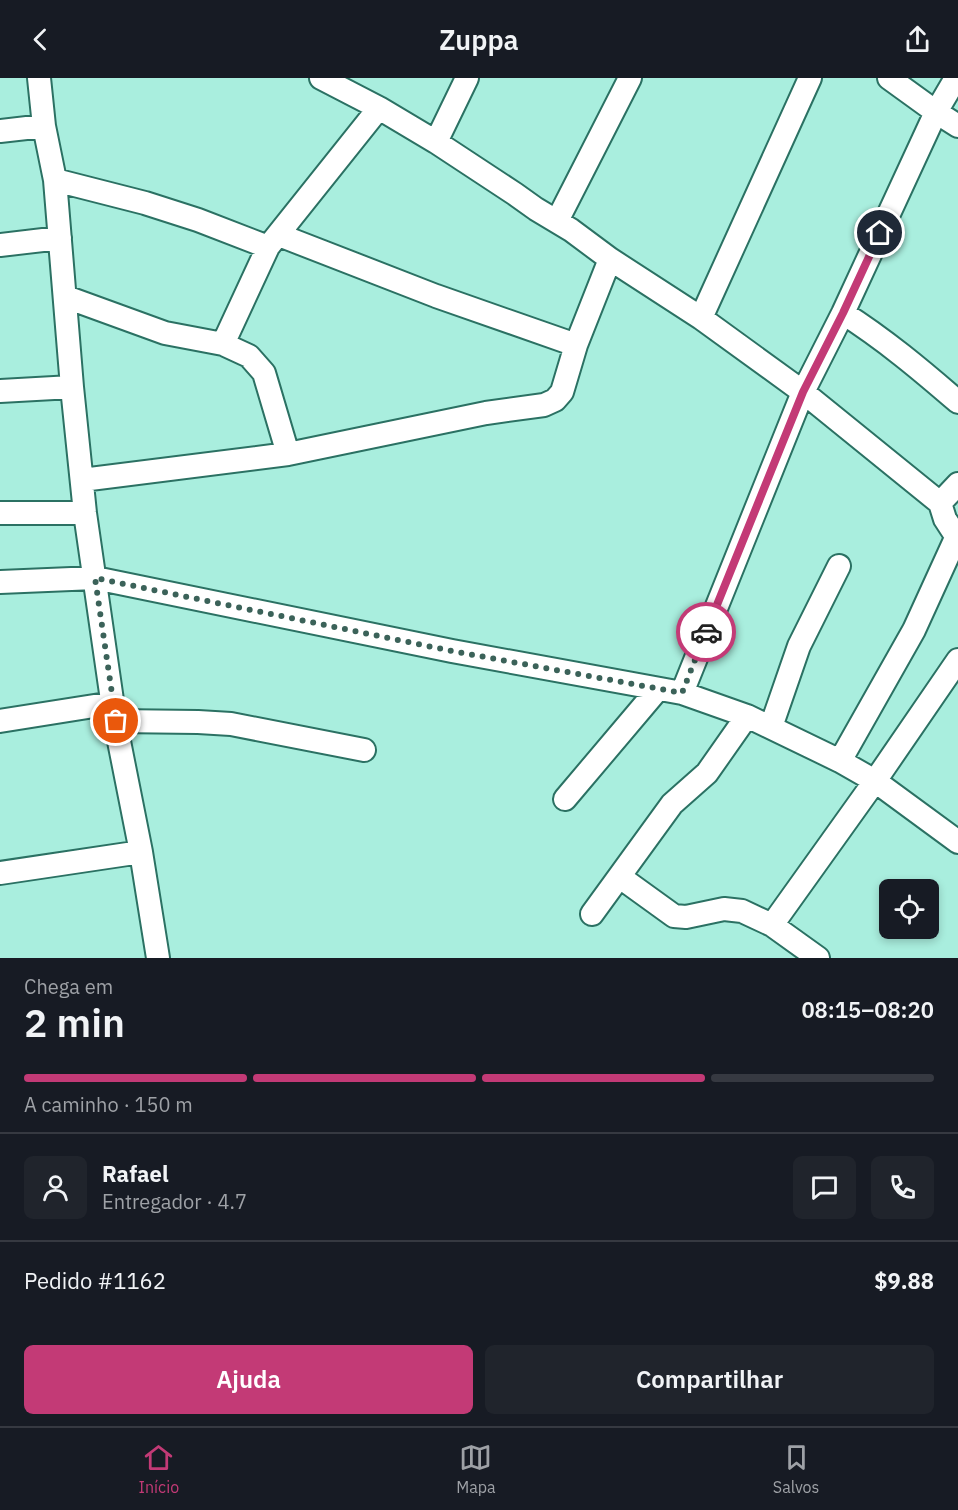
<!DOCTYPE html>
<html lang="pt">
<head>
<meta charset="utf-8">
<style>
  body { margin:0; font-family:"IBM Plex Sans",sans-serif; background:#20242c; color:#f1f3f6; height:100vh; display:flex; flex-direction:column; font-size:22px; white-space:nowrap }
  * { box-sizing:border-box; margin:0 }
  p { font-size:20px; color:#9ea1a6 }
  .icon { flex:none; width:33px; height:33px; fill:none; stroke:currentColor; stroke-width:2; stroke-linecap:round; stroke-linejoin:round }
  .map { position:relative; height:880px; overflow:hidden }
  .sheet { display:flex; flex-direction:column; background:#171b24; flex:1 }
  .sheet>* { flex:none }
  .buttons { position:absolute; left:879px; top:801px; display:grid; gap:12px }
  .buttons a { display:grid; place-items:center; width:60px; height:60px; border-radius:9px; background:#171b24; box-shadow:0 3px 9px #0003; font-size:30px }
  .pin { position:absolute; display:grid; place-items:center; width:51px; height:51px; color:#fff; margin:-26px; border:3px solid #fff; border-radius:50%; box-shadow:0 2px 6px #0007 }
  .courier { position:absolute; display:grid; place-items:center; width:60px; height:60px; margin:-30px; border:4px solid #c33a76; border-radius:50%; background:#fff; color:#222; box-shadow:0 2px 8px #0007 }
  .summary em { font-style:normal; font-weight:600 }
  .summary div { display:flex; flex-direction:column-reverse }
  .summary { display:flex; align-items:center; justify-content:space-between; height:102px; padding:0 24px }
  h1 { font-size:39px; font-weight:600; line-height:45px }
  .bar { display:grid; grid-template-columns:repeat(4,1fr); gap:9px 6px; align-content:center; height:72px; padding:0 24px }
  .bar i { height:8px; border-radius:4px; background:#363941 }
  .bar .active { background:#c33a76 }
  .bar p { grid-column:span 4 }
  .line { display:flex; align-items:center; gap:15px; padding:0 24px; border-top:2px solid #363941 }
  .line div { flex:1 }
  .round { display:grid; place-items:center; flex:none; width:63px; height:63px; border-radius:9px; background:#20242c }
  .primary-button { display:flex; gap:12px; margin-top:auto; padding:12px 24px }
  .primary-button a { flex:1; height:69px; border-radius:9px; background:#c33a76; color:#fff; font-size:24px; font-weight:600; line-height:69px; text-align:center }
  .primary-button a+a { background:#20242c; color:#f1f3f6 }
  header { display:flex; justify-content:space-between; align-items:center; height:78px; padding:0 24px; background:#171b24; font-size:27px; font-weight:600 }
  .dock { display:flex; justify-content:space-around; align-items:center; height:84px; border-top:2px solid #363941; background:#171b24; font-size:16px; color:#9ea1a6 }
  .dock a { display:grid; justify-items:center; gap:3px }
  .dock .active { color:#c33a76 }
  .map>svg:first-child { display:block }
</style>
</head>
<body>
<header><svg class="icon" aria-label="back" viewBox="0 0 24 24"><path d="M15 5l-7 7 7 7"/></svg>Zuppa<svg class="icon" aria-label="share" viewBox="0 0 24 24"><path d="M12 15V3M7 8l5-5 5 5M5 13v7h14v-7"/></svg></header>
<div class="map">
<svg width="958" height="880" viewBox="0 0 958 880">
  <rect width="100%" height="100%" fill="#a9eede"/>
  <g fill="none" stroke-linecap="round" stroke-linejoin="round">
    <g stroke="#2b7163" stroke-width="26">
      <path id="minor" d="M39,0L44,48L55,102L72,309L85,435L115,643L141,774L158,880
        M321,0L379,30L436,64L515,116L536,131L571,152L610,181L701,240L803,314L940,425L945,441L958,461
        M889,0L936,34L958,48
        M0,53L44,48
        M436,64L467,0
        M55,102L145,125L198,142L268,169
        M557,143L630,0
        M279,157L436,218L576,267
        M0,167L60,160
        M66,219L165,255L223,266L249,278L264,295L288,376
        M843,235C884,261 921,292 958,324
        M701,240L810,0
        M223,266L268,169L379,30
        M0,313L72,309
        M82,402L288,376L486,335L544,327L555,322L562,314L576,267L610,181
        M940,425L958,406
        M0,435H85
        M0,504L95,500L452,573L682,615L747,638L840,683L875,703L958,764
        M682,615L803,314L843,235L936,34L956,0
        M0,643L113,625
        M115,643L198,644L231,646L364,672
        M771,649L799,568L839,488
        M840,683L914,552L956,460
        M565,721L658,611
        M0,795L141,774
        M620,799L674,838L686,839L724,831L742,833L772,847L818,880
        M592,836L672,726L707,695L747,638
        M772,847L875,703L958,582"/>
    </g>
    <use href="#minor" stroke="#fff" stroke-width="22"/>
  </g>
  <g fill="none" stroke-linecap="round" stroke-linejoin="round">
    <path stroke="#3b6259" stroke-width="6" stroke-dasharray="0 10.8" d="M116,643L95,500L452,573L682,615L706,554"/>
    <path stroke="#c33a76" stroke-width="8" d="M706,554L803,314L843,235L880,155"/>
  </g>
</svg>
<div class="buttons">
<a><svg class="icon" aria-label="locate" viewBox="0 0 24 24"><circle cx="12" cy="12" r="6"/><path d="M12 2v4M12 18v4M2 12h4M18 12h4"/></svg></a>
</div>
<div class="pin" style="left:116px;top:643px;background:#ea580c"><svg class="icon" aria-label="bag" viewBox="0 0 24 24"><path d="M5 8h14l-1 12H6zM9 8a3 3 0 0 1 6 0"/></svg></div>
<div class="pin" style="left:880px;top:155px;background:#1f2937"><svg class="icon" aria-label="home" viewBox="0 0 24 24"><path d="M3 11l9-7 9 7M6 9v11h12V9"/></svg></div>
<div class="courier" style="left:706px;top:554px"><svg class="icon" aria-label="car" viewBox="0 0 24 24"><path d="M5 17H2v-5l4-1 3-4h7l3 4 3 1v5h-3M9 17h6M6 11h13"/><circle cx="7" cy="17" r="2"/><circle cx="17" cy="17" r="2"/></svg></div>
</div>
<section class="sheet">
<div class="summary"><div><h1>2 min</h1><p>Chega em</p></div><em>08:15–08:20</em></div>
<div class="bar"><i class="active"></i><i class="active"></i><i class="active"></i><i></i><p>A caminho · 150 m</p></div>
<div class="line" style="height:108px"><a class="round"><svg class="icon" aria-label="person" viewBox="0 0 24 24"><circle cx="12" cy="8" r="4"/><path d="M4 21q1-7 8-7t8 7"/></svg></a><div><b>Rafael</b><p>Entregador · 4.7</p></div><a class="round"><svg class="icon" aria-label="chat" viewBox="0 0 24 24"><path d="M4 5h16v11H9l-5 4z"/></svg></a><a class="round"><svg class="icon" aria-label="phone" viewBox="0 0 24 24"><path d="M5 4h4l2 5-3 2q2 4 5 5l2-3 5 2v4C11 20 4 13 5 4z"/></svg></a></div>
<div class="line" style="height:78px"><div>Pedido #1162</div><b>$9.88</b></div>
<div class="primary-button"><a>Ajuda</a><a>Compartilhar</a></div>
</section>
<nav class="dock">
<a class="active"><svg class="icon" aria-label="home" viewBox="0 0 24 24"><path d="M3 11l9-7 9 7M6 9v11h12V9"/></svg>Início</a>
<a><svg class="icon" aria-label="map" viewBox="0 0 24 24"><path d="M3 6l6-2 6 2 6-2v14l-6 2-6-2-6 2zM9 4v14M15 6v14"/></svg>Mapa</a>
<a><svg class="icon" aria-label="saved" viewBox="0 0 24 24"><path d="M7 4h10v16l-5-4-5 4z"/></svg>Salvos</a>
</nav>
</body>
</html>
